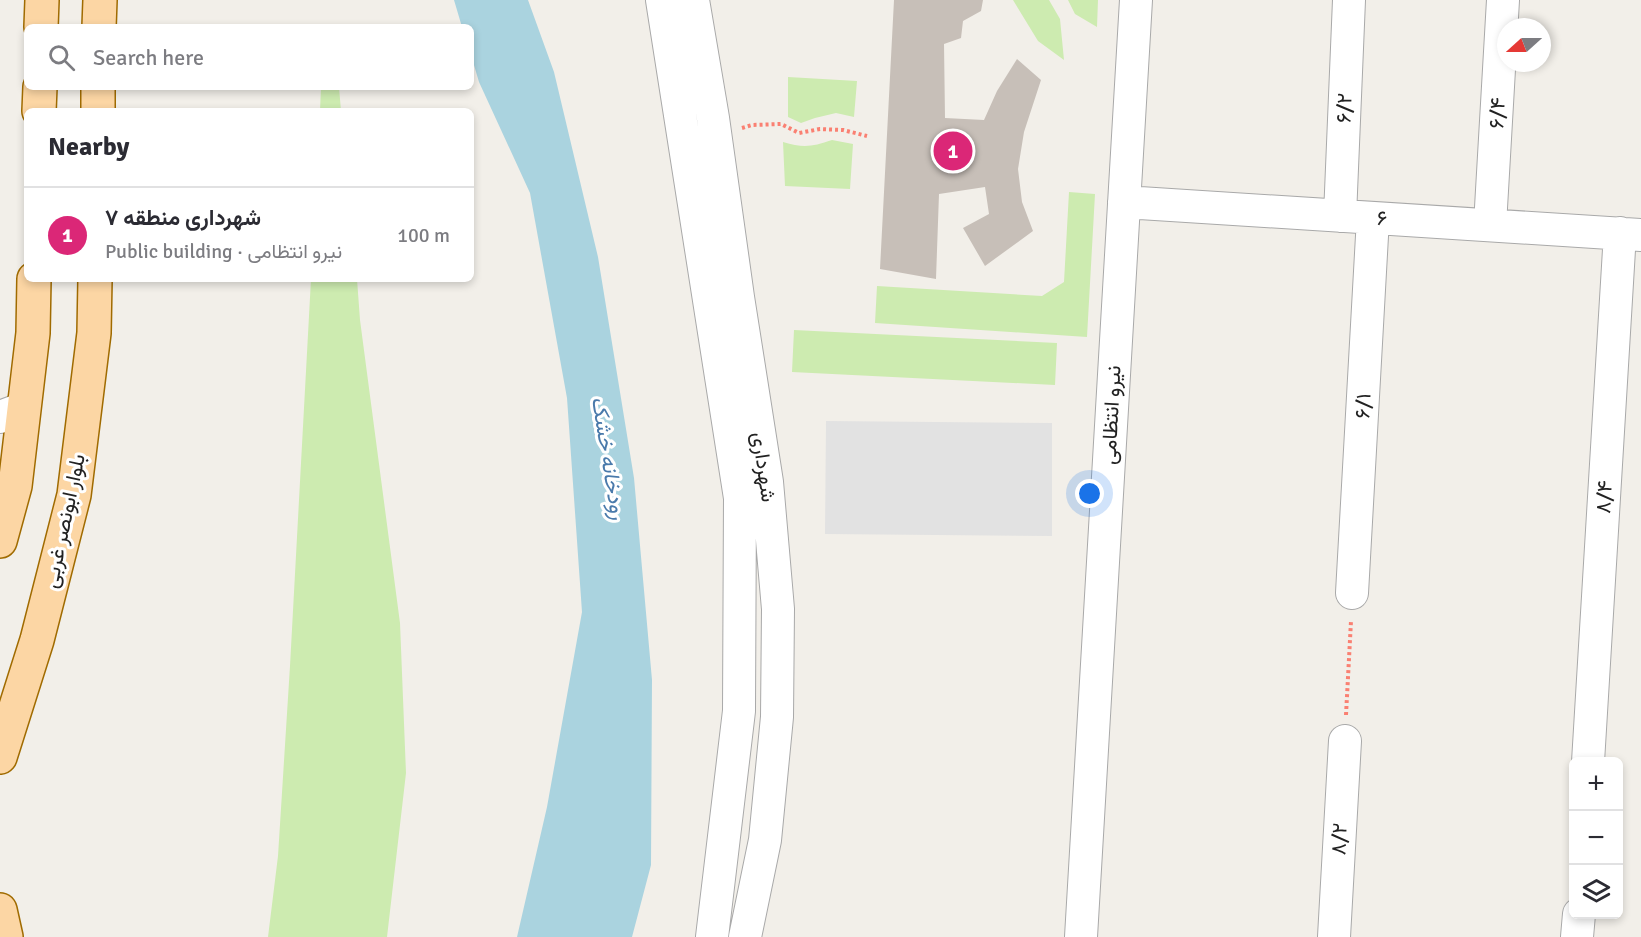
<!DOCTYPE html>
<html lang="en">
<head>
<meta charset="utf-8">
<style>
  body { margin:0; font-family:Signika,Vazirmatn,sans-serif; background:#f2f2f3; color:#2b2b33 }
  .controls { position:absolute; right:18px; bottom:18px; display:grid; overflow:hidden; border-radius:9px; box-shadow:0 3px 9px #0003 }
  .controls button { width:54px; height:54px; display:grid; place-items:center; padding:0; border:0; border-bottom:2px solid #e1e1e2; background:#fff; color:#2b2b33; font:30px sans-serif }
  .compass { position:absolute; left:1497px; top:18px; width:54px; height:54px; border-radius:50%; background:#fff; box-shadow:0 3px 9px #0003; rotate:249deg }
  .you { position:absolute; left:1090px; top:494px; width:21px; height:21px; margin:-15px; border:4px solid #fff; border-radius:50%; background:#1a73e8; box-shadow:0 0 0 9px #1a73e833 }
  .badge { display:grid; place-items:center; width:39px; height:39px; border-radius:50%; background:#db2777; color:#fff; font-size:20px; font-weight:700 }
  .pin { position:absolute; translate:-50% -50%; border:3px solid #fff; box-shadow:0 2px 6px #0006 }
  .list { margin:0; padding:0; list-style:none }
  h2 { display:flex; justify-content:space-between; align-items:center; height:78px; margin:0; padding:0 24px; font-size:26px }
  h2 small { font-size:20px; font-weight:400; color:#7c7c81 }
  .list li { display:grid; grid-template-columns:39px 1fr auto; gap:18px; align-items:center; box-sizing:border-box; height:96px; padding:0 24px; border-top:2px solid #e1e1e2 }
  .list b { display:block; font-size:22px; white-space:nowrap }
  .list p { margin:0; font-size:20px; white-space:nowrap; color:#7c7c81 }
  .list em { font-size:20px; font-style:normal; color:#7c7c81 }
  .icon { flex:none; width:33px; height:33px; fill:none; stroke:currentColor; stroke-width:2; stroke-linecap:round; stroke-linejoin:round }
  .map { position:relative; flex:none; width:1641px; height:937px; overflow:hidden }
  .search { position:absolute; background:#fff; box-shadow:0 3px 9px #0003; left:24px; top:24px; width:450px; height:66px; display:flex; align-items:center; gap:15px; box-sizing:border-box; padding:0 21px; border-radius:9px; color:#7c7c81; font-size:22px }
  .panel { position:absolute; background:#fff; box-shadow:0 3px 9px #0003; left:24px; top:108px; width:450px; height:174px; border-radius:9px }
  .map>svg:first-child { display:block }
  .grass { fill:#cdebb0 }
  .parking { fill:#e2e2e2 }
  .water { fill:#aad3df }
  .building { fill:#c7bfb8 }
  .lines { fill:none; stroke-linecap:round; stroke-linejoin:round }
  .minor-casing { stroke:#a9a9a9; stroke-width:34 }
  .major-casing { stroke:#a06b00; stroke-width:36 }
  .path { stroke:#fa8072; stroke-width:4; stroke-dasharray:3 3; stroke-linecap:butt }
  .minor { stroke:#fff; stroke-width:32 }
  .major { stroke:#fcd6a4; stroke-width:33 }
  .labels { text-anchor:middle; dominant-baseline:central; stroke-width:6; stroke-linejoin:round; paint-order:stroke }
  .street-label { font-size:21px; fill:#222; stroke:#fff }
  .water-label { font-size:22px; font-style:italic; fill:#4a7aab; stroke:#fff }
</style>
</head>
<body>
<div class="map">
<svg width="1641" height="937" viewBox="0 0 1641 937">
  <rect width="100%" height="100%" fill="#f2efe9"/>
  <path class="grass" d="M1013 0H1049L1060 19 1064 60 1038 41Z
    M1068 0H1098L1097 27 1075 14Z
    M788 77 857 81 854 117 836 113 815 118 801 123 788 117Z
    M321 87H339L341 111H320Z
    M832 140 853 144 850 189 785 186 783 142C803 148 812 147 832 140Z
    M1069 192 1095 194 1087 337 875 323 877 286 1042 296 1064 282Z
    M311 279H357L360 320 400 623 406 773 387 937H268L278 856 290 666Z
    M794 330 1057 343 1055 385 792 372Z"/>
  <path class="parking" d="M826 421 1052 423V536L825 534Z"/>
  <path class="water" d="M454 0H528L554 72 598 257 634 478 652 680 651 865 632 937H517L547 807 582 612 567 398 530 193 479 82 471 55V27H462Z"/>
  <path class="building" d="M894 0H983L981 11 963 21 961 38 944 44 945 118 984 120 997 91 1017 59 1041 80 1024 132 1018 169 1022 202 1033 231 985 266 963 228 989 214 985 187 939 194 936 279 880 269Z"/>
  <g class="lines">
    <defs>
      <path id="minor" d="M662 0 740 498 739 711 712 937
        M693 0 713 118 738 297 767 482 778 609 777 717 765 840 745 937
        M1124 202 1641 235
        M1340 216 1349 0
        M1490 225 1503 0
        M0 417 24 408
        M1352 593 1373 218
        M1588 762 1620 233
        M1081 937 1136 0
        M1334 937 1345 741
        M1577 937 1579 914"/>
      <path id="major" d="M41 27 42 0
        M99 27 100 0
        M39 111 40 87
        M98 111V87
        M0 541 15 486 33 333 34 279
        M0 757 37 640 74 495 94 333 95 279
        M0 910 6 937"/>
    </defs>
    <use href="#minor" class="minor-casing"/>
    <use href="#major" class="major-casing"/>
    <path class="path" d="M742 128 752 125 781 124 799 133 820 129 843 130 867 136
      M1346 715 1351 621"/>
    <use href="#minor" class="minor"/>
    <use href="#major" class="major"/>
  </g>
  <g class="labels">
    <g class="street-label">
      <text transform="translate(1344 108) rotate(-88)">۶/۲</text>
      <text transform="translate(1497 113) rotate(-87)">۶/۴</text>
      <text transform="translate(1382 218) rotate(4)">۶</text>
      <text transform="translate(1363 406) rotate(-87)">۶/۱</text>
      <text transform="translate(1111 415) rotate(-87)">نیرو انتظامی</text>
      <text transform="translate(764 467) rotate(82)">شهرداری</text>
      <text transform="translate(1604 497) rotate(-87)">۸/۴</text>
      <text transform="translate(64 521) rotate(-78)">بلوار ابونصر غربی</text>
      <text transform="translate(1339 839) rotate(-87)">۸/۲</text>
    </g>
    <g class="water-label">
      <text transform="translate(609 458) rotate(81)">رودخانه خشک</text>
    </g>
  </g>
</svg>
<div class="controls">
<button>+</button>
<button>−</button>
<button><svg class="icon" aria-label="layers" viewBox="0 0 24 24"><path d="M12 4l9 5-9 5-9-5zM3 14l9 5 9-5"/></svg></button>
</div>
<svg class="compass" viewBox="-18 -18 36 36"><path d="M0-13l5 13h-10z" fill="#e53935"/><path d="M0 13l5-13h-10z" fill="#7c7c81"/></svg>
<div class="you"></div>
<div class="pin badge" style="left:953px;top:151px">1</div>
<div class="search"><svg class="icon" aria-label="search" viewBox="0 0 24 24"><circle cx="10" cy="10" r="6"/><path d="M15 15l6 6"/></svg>Search here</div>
<section class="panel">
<h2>Nearby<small></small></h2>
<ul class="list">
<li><span class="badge">1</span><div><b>شهرداری منطقه ۷</b><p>Public building · نیرو انتظامی</p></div><em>100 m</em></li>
</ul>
</section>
</div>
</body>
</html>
